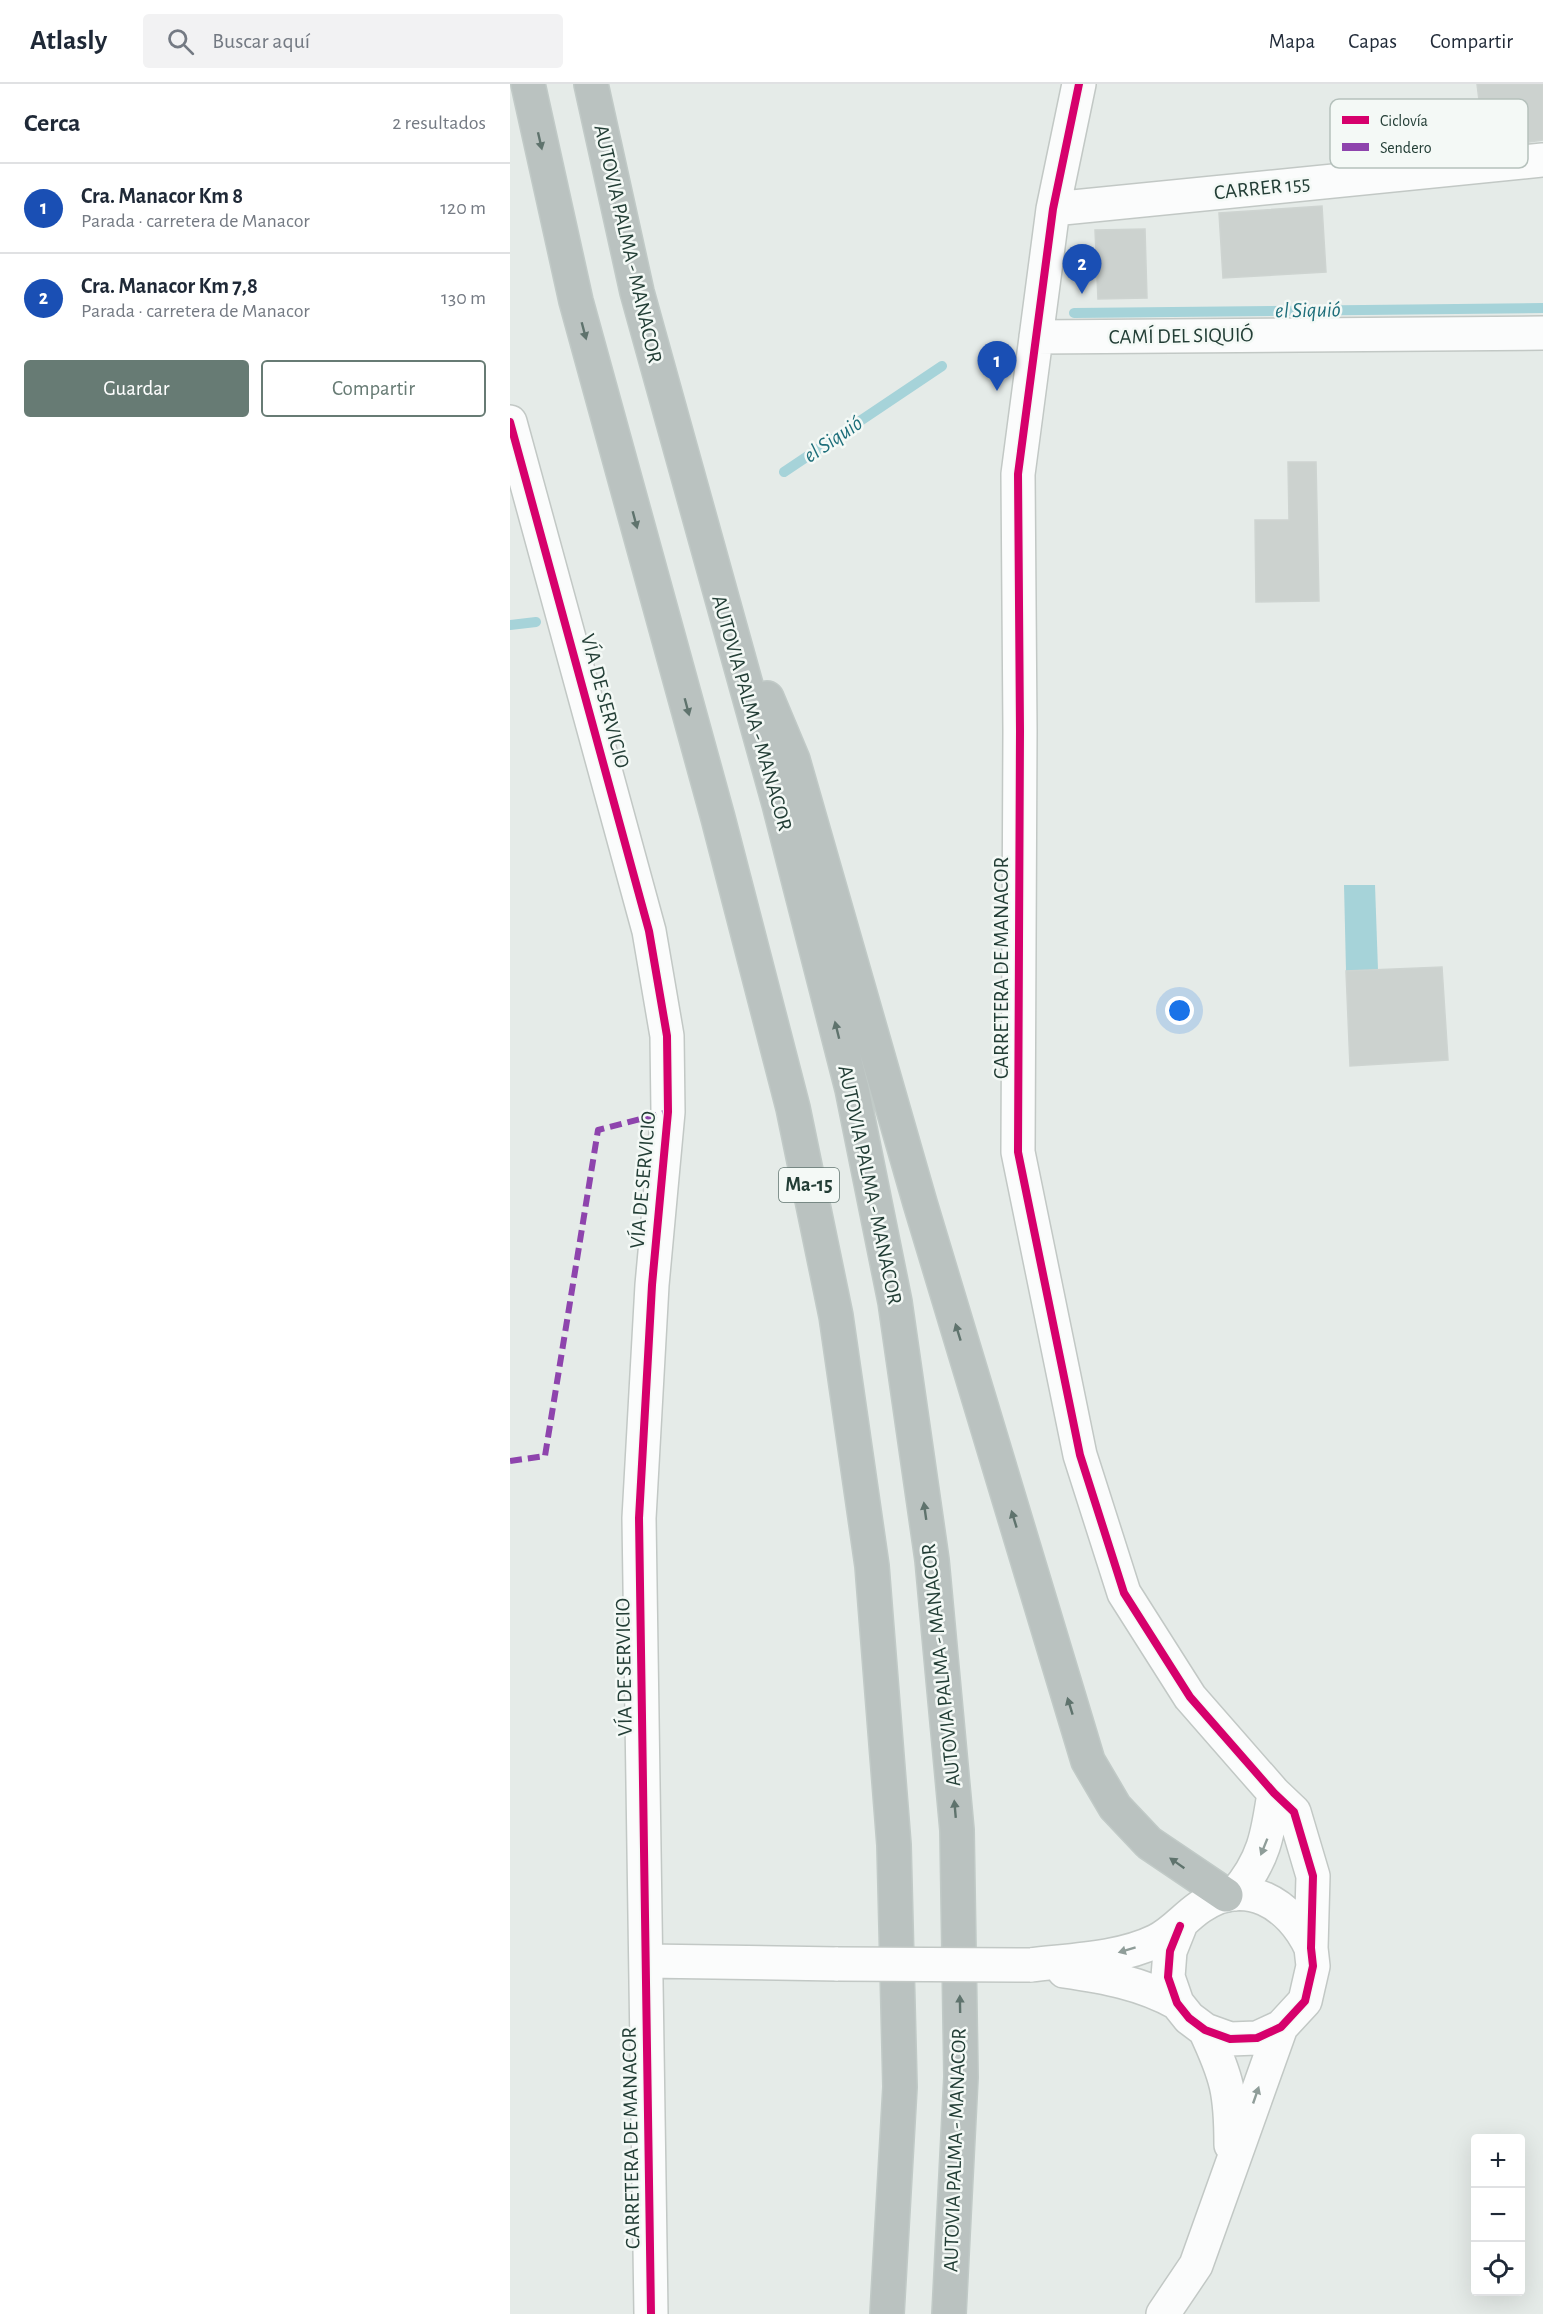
<!DOCTYPE html>
<html lang="es">
<head>
<meta charset="utf-8">
<style>
  body { margin:0; font-family:"Alegreya Sans",sans-serif; background:#f2f2f3; color:#1f2937 }
  .controls { position:absolute; right:18px; bottom:18px; display:grid; overflow:hidden; border-radius:6px; box-shadow:0 6px 24px #0002 }
  .controls button { width:54px; height:54px; display:grid; place-items:center; padding:0; border:0; border-bottom:2px solid #e0e1e3; background:#fff; color:#1f2937; font:30px sans-serif }
  .you { position:absolute; left:670px; top:927px; width:21px; height:21px; margin:-15px; border:4px solid #fff; border-radius:50%; background:#1a73e8; box-shadow:0 0 0 9px #1a73e833 }
  .badge { display:grid; place-items:center; width:39px; height:39px; border-radius:50%; background:#677b74; color:#fff; font-size:20px; font-weight:700 }
  .pin { position:absolute; translate:-50% -50px; filter:drop-shadow(0 2px 3px #0008) }
  .pin::after { content:''; position:absolute; top:32px; width:21px; height:18px; background:inherit; clip-path:polygon(0 0,100% 0,50% 100%) }
  .list { margin:0; padding:0; list-style:none }
  h2 { display:flex; justify-content:space-between; align-items:center; height:78px; margin:0; padding:0 24px; font-size:26px }
  h2 small { font-size:20px; font-weight:400; color:#747a83 }
  .list li { display:grid; grid-template-columns:39px 1fr auto; gap:18px; align-items:center; box-sizing:border-box; height:90px; padding:0 24px; border-top:2px solid #e0e1e3 }
  .list b { display:block; font-size:22px; white-space:nowrap }
  .list p { margin:0; font-size:20px; white-space:nowrap; color:#747a83 }
  .list em { font-size:20px; font-style:normal; color:#747a83 }
  .actions { display:flex; gap:12px; padding:18px 24px }
  .actions a { flex:1; padding:14px 0; border:2px solid #677b74; border-radius:6px; text-align:center; font-size:21px; color:#677b74 }
  .actions .main { background:#677b74; color:#fff }
  .icon { flex:none; width:33px; height:33px; fill:none; stroke:currentColor; stroke-width:2; stroke-linecap:round; stroke-linejoin:round }
  .map { position:relative; flex:none; width:1033px; height:2230px; overflow:hidden }
  header { display:flex; align-items:center; gap:36px; box-sizing:border-box; height:84px; padding:0 30px; background:#fff; border-bottom:2px solid #e0e1e3 }
  header strong { font-size:28px }
  nav { display:flex; gap:33px; margin-inline-start:auto; font-size:21px }
  .search { width:420px; height:54px; background:#f2f2f3; display:flex; align-items:center; gap:15px; box-sizing:border-box; padding:0 21px; border-radius:6px; color:#747a83; font-size:22px }
  main { display:flex }
  aside { flex:1; background:#fff }
  .map>svg:first-child { display:block }
  .water { fill:#a6d3d9 }
  .lines { fill:none; stroke-linecap:round; stroke-linejoin:round }
  .stream { stroke:#a6d3d9; stroke-width:10 }
  .building { fill:#ccd2cf; stroke:#ced4d1; stroke-width:1.5 }
  .minor-casing { stroke:#c2c8c5; stroke-width:36 }
  .highway-casing { stroke:#c1cac7; stroke-width:36 }
  .minor { stroke:#fbfcfc; stroke-width:33 }
  .highway { stroke:#bac2c0; stroke-width:33 }
  .minor-bridge-casing { stroke:#c2c8c5; stroke-width:36; stroke-linecap:butt }
  .minor-bridge { stroke:#fbfcfc; stroke-width:33 }
  .quiet { stroke:#8e44ad; stroke-width:6; stroke-dasharray:12 6; stroke-linecap:butt }
  .cycleway-casing { stroke:#f4f9f6; stroke-width:11 }
  .cycleway { stroke:#d6006c; stroke-width:8 }
  .oneway { fill:#5f736d }
  .oneway2 { fill:#8f9d99 }
  .labels { text-anchor:middle; dominant-baseline:central; stroke-width:5; stroke-linejoin:round; paint-order:stroke }
  .shield { fill:#f4f9f6; stroke:#627670; stroke-width:1.5 }
  .shield-label { font-size:20px; font-weight:bold; fill:#233e36 }
  .street-label { font-size:21px; fill:#233e36; stroke:#f4f9f6 }
  .water-label { font-size:22px; font-style:italic; fill:#1d6e7a; stroke:#f4f9f6 }
  .key { fill:#f4f9f6; stroke:#b5c1bc; stroke-width:1.5 }
  .key-label { font-size:16px; fill:#233e36 }
</style>
</head>
<body>
<header>
<strong>Atlasly</strong>
<div class="search"><svg class="icon" aria-label="search" viewBox="0 0 24 24"><circle cx="10" cy="10" r="6"/><path d="M15 15l6 6"/></svg>Buscar aquí</div>
<nav><a>Mapa</a><a>Capas</a><a>Compartir</a></nav>
</header>
<main>
<aside>
<h2>Cerca<small>2 resultados</small></h2>
<ul class="list">
<li><span class="badge" style="background:#1a4fb4">1</span><div><b>Cra. Manacor Km 8</b><p>Parada · carretera de Manacor</p></div><em>120 m</em></li>
<li><span class="badge" style="background:#1a4fb4">2</span><div><b>Cra. Manacor Km 7,8</b><p>Parada · carretera de Manacor</p></div><em>130 m</em></li>
</ul>
<div class="actions"><a class="main">Guardar</a><a>Compartir</a></div>
</aside>
<div class="map">
<svg width="1033" height="2230" viewBox="0 0 1033 2230">
  <rect width="100%" height="100%" fill="#e5ebe8"/>
  <path class="water" d="M834 801H865L868 886 836 887Z"/>
  <g class="lines">
    <path class="stream" d="M564 229 1033 224
      M274 388 432 282
      M0 541 26 538"/>
  </g>
  <path class="building" d="M967 0H1033V56L975 64Z
    M812 122 816 188 713 194 709 129Z
    M635 145 637 214 588 215 585 146Z
    M778 378H806L809 517 746 518 745 436H779Z
    M932 883 938 976 840 982 836 887Z"/>
  <g class="lines">
    <defs>
      <path id="minor" d="M569 0 543 125 508 390 510 647 508 1068 570 1371 614 1509 680 1613 764 1709 784 1728 803 1792 801 1864 803 1882 795 1917 771 1943 747 1954 720 1955 695 1946 679 1934 667 1919 658 1893 660 1867 670 1842
        M543 125 1033 76
        M526 253 1033 249
        M0 338 139 847 157 952 158 1028 142 1201 129 1434 141 2230
        M725 1810C754 1777 758 1750 764 1709
        M137 1877 328 1880
        M520 1881C561 1876 609 1875 646 1857 664 1848 674 1834 690 1823 735 1791 781 1820 801 1864
        M554 1887C595 1893 631 1899 667 1919
        M695 1946C717 1993 721 2009 721 2061
        M653 2230 686 2181 771 1943"/>
      <path id="highway" d="M18 0 66 217 208 734 283 1024 326 1232 362 1482 384 1761 390 2003 377 2230
        M81 0 127 208 269 720 342 1005 385 1218 422 1476 447 1746 451 1993 439 2230
        M257 614 283 676 410 1119 578 1677 605 1723 639 1759 716 1811"/>
    </defs>
    <use href="#minor" class="minor-casing"/>
    <use href="#highway" class="highway-casing"/>
    <use href="#minor" class="minor"/>
    <use href="#highway" class="highway"/>
    <defs>
      <path id="minor-bridge" d="M328 1880 520 1881"/>
    </defs>
    <use href="#minor-bridge" class="minor-bridge-casing"/>
    <use href="#minor-bridge" class="minor-bridge"/>
    <path class="quiet" d="M0 1377 35 1372 88 1046 158 1028"/>
    <defs>
      <path id="cycleway" d="M569 0 543 125 508 390 510 647 508 1068 570 1371 614 1509 680 1613 764 1709 784 1728 803 1792 801 1864 803 1882 795 1917 771 1943 747 1954 720 1955 695 1946 679 1934 667 1919 658 1893 660 1867 670 1842
        M0 338 139 847 157 952 158 1028 142 1201 129 1434 141 2230"/>
    </defs>
    <use href="#cycleway" class="cycleway-casing"/>
    <use href="#cycleway" class="cycleway"/>
  </g>
  <defs><path id="oneway-solid" d="M-6-.8H1V-3.2L6.5 0L1 3.2V.8H-6Z" transform="scale(1.5)"/></defs>
  <g class="oneway">
    <use href="#oneway-solid" transform="translate(30 57) rotate(77)"/>
    <use href="#oneway-solid" transform="translate(74 247) rotate(75)"/>
    <use href="#oneway-solid" transform="translate(125 436) rotate(75)"/>
    <use href="#oneway-solid" transform="translate(177 623) rotate(75)"/>
    <use href="#oneway-solid" transform="translate(327 946) rotate(-104)"/>
    <use href="#oneway-solid" transform="translate(448 1248) rotate(-107)"/>
    <use href="#oneway-solid" transform="translate(415 1427) rotate(-98)"/>
    <use href="#oneway-solid" transform="translate(504 1435) rotate(-107)"/>
    <use href="#oneway-solid" transform="translate(560 1622) rotate(-107)"/>
    <use href="#oneway-solid" transform="translate(445 1725) rotate(-95)"/>
    <use href="#oneway-solid" transform="translate(667 1779) rotate(-145)"/>
    <use href="#oneway-solid" transform="translate(450 1920) rotate(-91)"/>
  </g>
  <g class="oneway2">
    <use href="#oneway-solid" transform="translate(754 1763) rotate(112)"/>
    <use href="#oneway-solid" transform="translate(617 1866) rotate(163)"/>
    <use href="#oneway-solid" transform="translate(746 2011) rotate(-71)"/>
  </g>
  <g class="labels">
    <rect class="shield" x="269" y="1084" width="60" height="34" rx="4.5"/>
    <g class="shield-label">
      <text x="299" y="1101">Ma-15</text>
    </g>
    <g class="street-label">
      <text transform="translate(752 104) rotate(-6)">CARRER 155</text>
      <text transform="translate(118 160) rotate(77)">AUTOVIA PALMA - MANACOR</text>
      <text transform="translate(671 252) rotate(-1)">CAMÍ DEL SIQUIÓ</text>
      <text transform="translate(95 617) rotate(75)">VÍA DE SERVICIO</text>
      <text transform="translate(242 629) rotate(74)">AUTOVIA PALMA - MANACOR</text>
      <text transform="translate(491 884) rotate(-90)">CARRETERA DE MANACOR</text>
      <text transform="translate(133 1096) rotate(-85)">VÍA DE SERVICIO</text>
      <text transform="translate(360 1101) rotate(78)">AUTOVIA PALMA - MANACOR</text>
      <text transform="translate(431 1581) rotate(-96)">AUTOVIA PALMA - MANACOR</text>
      <text transform="translate(114 1583) rotate(-91)">VÍA DE SERVICIO</text>
      <text transform="translate(121 2054) rotate(-91)">CARRETERA DE MANACOR</text>
      <text transform="translate(445 2066) rotate(-88)">AUTOVIA PALMA - MANACOR</text>
    </g>
    <g class="water-label">
      <text transform="translate(798 226) rotate(-1)">el Siquió</text>
      <text transform="translate(323 355) rotate(-34)">el Siquió</text>
    </g>
  </g>
  <rect x="820" y="15" width="198" height="69" rx="9" class="key"/>
  <rect x="832" y="32" width="27" height="8" fill="#d6006c"/>
  <rect x="832" y="59" width="27" height="8" fill="#8e44ad"/>
  <g class="key-label">
    <text x="870" y="42">Ciclovía</text>
    <text x="870" y="69">Sendero</text>
  </g>
</svg>
<div class="controls">
<button>+</button>
<button>−</button>
<button><svg class="icon" aria-label="locate" viewBox="0 0 24 24"><circle cx="12" cy="12" r="6"/><path d="M12 2v4M12 18v4M2 12h4M18 12h4"/></svg></button>
</div>
<div class="you"></div>
<div class="pin badge" style="left:487px;top:307px;background:#1a4fb4">1</div>
<div class="pin badge" style="left:572px;top:210px;background:#1a4fb4">2</div>
</div>
</main>
</body>
</html>
